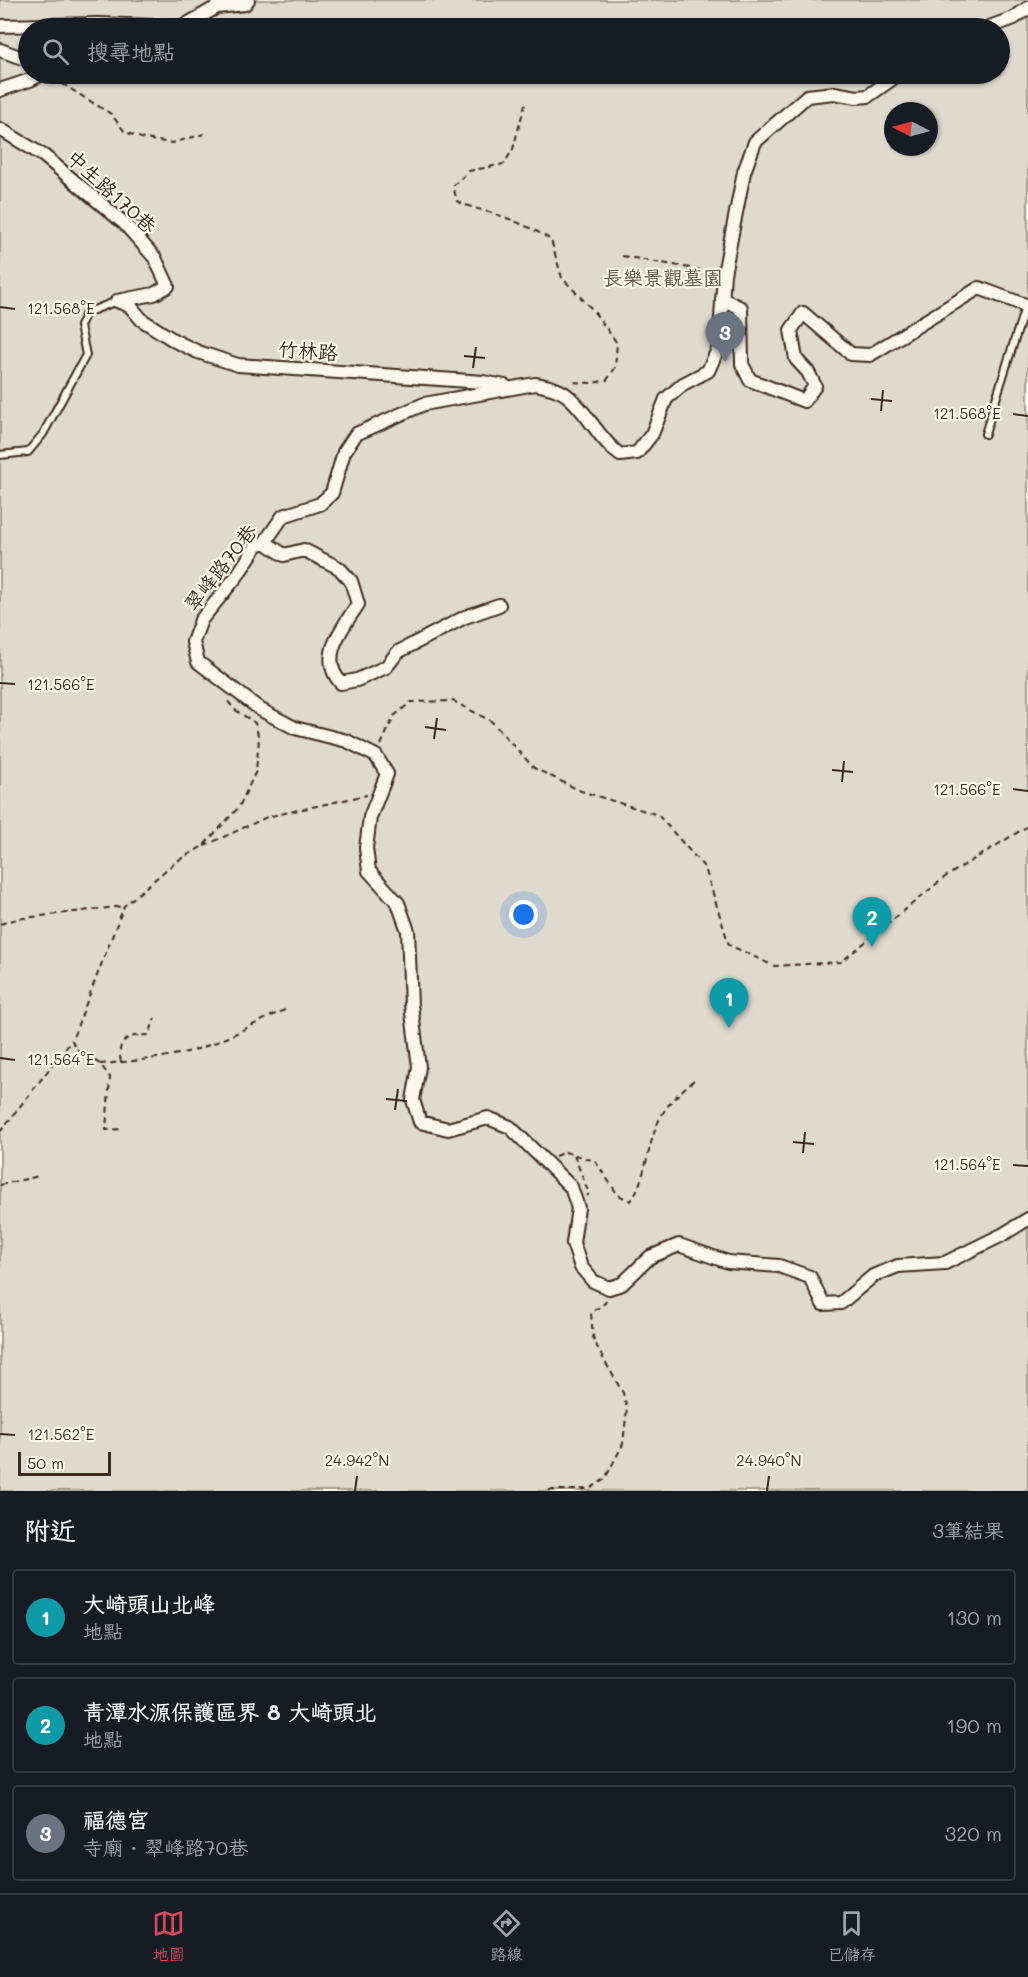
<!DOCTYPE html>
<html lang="zh-TW">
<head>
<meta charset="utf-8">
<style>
  body { margin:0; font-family:Mali,"LXGW WenKai TC",sans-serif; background:#20242c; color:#f1f3f6 }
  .compass { position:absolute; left:884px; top:102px; width:54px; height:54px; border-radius:50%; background:#171b24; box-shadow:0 2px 4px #0004; rotate:276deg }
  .scale { position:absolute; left:18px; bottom:15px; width:93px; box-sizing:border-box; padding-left:6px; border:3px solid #3b2a1e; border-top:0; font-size:16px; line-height:21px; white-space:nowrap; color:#3b2a1e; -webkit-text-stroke:4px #fbf7ec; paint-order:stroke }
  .you { position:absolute; left:524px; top:915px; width:21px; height:21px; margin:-15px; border:4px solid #fff; border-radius:50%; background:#1a73e8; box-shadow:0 0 0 9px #1a73e833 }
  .badge { display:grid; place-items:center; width:39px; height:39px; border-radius:50%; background:#d1495b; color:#fff; font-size:20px; font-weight:700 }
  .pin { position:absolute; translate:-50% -50px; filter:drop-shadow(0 2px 3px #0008) }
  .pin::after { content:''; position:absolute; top:32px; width:21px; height:18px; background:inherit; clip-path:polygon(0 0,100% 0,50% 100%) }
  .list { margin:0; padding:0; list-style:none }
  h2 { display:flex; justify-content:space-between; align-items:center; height:78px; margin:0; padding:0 24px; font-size:26px }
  h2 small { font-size:20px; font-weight:400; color:#9ea1a6 }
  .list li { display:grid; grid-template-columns:39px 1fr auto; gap:18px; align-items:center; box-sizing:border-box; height:96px; margin:0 12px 12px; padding:0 12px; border:2px solid #363941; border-radius:6px }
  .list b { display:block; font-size:22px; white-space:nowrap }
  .list p { margin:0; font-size:20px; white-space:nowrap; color:#9ea1a6 }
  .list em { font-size:20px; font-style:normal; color:#9ea1a6 }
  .icon { flex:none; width:33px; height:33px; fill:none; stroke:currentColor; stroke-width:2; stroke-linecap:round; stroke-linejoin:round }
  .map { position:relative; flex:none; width:1028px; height:1491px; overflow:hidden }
  .search { position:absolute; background:#171b24; box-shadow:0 2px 4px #0004; left:18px; right:18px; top:18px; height:66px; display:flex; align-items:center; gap:15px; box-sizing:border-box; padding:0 21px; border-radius:33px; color:#9ea1a6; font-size:22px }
  .sheet { height:402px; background:#171b24 }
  nav { display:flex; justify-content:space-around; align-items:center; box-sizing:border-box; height:84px; border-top:2px solid #363941; background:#171b24; font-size:16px; color:#9ea1a6 }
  nav a { display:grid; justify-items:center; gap:3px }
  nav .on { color:#d1495b }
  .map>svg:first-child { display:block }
  .green { fill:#dfd9ce; stroke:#8d8276; stroke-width:1.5; fill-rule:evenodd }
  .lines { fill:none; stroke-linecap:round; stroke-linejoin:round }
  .lane-casing { stroke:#3b2a1e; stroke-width:10 }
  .street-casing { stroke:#3b2a1e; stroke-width:16 }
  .path { stroke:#3b2a1e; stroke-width:2; stroke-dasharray:6 4.5; stroke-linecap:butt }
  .lane { stroke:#fbf7ec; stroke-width:6 }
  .street { stroke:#fbf7ec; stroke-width:12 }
  .ticks { fill:none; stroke:#3b2a1e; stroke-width:2 }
  .labels { text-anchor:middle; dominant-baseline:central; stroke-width:4.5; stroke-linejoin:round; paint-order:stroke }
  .street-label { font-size:20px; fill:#3b2a1e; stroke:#fbf7ec }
  .park-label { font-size:20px; fill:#64564a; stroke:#fbf7ec }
  .ticks-label { font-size:15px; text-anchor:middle; fill:#3b2a1e; stroke:#fbf7ec; stroke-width:4.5; stroke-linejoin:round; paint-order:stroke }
</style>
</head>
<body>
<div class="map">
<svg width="1028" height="1491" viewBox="0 0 1028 1491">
  <rect width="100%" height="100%" fill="#fbf7ec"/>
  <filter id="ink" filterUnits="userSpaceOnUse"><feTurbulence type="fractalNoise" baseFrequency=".0167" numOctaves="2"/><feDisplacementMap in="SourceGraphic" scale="12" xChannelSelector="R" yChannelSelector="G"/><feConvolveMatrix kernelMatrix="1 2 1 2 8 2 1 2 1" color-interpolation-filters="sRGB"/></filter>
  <g filter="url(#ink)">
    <path class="green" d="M0 0H1028V1491H0ZM28 28H1000V74H28ZM893 111H929V147H893Z"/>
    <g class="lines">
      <defs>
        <path id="lane" d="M985 434 1025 307
          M0 455 28 452 43 434 86 355 80 326 86 313 117 301"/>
        <path id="street" d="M0 26 98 24 182 27 217 7 245 4 248 0
          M987 28 1014 18 1028 8
          M0 50 28 60
          M899 74 868 96 857 97 834 93 807 96 755 142 744 172 724 274 719 347 708 371 683 384 666 399 652 434 637 453 620 455C599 439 589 415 570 398 561 389 547 386 535 384L424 404 356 434 344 452 332 493 320 504 283 516 265 542 257 545 237 576 201 620 193 642 198 662 261 710 295 728 347 741 376 756 387 774 370 817 366 848 369 871 398 903 408 931 411 1005 419 1067 413 1100 420 1122 448 1129 488 1118 510 1127 571 1187 578 1208 573 1243 581 1267 593 1281 609 1288 622 1284 650 1257 679 1245 728 1262 779 1266 810 1277 823 1304 841 1303 873 1276 898 1266 945 1263 1002 1235 1028 1219
          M0 90 30 80 42 74
          M0 129 44 156 125 224 155 258 168 286 154 294 117 301
          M722 299 741 308 742 364 750 380 804 401 815 386 808 372 796 359 791 330 803 313 851 354 870 355 979 288 1028 306
          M117 301 130 306 142 320 175 341 198 352 238 365 483 382 505 386
          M265 542 284 555 304 550 339 568 351 581 358 604C343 628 317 657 341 683L357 680 386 667 398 652 465 617 499 605"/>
      </defs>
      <use href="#lane" class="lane-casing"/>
      <use href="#street" class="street-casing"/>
      <path class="path" d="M53 78 111 114 125 132 144 139 172 143 204 134
        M525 104 513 149 504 164 469 171 453 186 457 201C467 206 477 209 489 212 509 218 533 228 551 240L562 278 592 309 617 343 615 368 607 380 593 383 571 382
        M622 256 713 272
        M381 745 394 716 411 702 453 701 491 721 534 768 581 791 658 815 705 868 729 945 774 966 841 962 945 877 1028 826
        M204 846 267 817 367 795
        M0 924 17 919 124 906
        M121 1062C116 1039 128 1035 149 1035L155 1018
        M100 1064C127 1062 156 1059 183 1053 219 1045 251 1024 285 1010
        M120 1129 106 1130 110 1077 100 1064 75 1048 72 1040 124 906 174 863 203 846 239 807 256 771 259 739 255 723 234 709 227 700
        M0 1132 72 1040
        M574 1155 589 1194 587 1196
        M555 1156 565 1152 595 1161 618 1195 631 1201C647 1176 647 1145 660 1118 668 1103 681 1091 694 1080
        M0 1185 39 1176
        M549 1490H577L591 1488 605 1479 623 1444 627 1408 623 1393 599 1351 593 1337 591 1313 605 1303 606 1299"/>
      <use href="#lane" class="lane"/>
      <use href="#street" class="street"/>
    </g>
  </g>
  <path class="ticks" d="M0 307 15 309M464 356 485 358M473 368 476 347M871 399 892 401M881 411 883 390M1013 414 1028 416M0 683 15 684M425 727 446 730M434 739 437 718M832 770 853 772M842 782 844 761M1013 789 1028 791M0 1058 15 1060M386 1099 407 1101M395 1110 398 1089M793 1142 814 1144M803 1153 805 1132M1013 1165 1028 1166M0 1434 15 1435M355 1491 357 1476M767 1491 769 1476"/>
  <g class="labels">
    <g class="street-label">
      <text transform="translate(112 191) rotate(42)">中生路170巷</text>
      <text transform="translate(308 350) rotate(4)">竹林路</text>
      <text transform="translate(220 567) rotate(-52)">翠峰路70巷</text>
    </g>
    <g class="park-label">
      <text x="663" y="277">長樂景觀墓園</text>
    </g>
  </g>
  <g class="ticks-label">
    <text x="61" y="314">121.568°E</text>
    <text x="967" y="419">121.568°E</text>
    <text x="61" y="690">121.566°E</text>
    <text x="967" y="795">121.566°E</text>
    <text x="61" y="1065">121.564°E</text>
    <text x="967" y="1170">121.564°E</text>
    <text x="61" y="1440">121.562°E</text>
    <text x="357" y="1466">24.942°N</text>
    <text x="769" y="1466">24.940°N</text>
  </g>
</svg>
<svg class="compass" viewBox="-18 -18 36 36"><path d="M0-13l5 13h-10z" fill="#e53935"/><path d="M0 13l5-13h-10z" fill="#9ea1a6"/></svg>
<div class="scale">50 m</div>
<div class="you"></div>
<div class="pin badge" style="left:729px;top:1028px;background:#0f9aa8">1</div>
<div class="pin badge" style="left:872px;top:947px;background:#0f9aa8">2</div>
<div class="pin badge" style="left:725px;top:362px;background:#6b7280">3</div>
<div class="search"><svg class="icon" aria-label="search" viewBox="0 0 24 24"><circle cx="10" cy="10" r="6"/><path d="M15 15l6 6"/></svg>搜尋地點</div>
</div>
<section class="sheet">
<h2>附近<small>3筆結果</small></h2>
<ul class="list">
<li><span class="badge" style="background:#0f9aa8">1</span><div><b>大崎頭山北峰</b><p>地點</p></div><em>130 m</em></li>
<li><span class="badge" style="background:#0f9aa8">2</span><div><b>青潭水源保護區界 8 大崎頭北</b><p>地點</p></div><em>190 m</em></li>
<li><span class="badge" style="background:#6b7280">3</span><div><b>福德宮</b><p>寺廟 · 翠峰路70巷</p></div><em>320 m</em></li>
</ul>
</section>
<nav>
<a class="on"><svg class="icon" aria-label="map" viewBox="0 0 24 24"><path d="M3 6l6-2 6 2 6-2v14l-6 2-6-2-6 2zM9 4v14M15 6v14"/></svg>地圖</a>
<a><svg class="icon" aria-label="directions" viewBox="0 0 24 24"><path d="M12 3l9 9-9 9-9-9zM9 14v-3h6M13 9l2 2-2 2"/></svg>路線</a>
<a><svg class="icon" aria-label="saved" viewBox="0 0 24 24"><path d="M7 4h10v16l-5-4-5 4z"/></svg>已儲存</a>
</nav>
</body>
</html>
